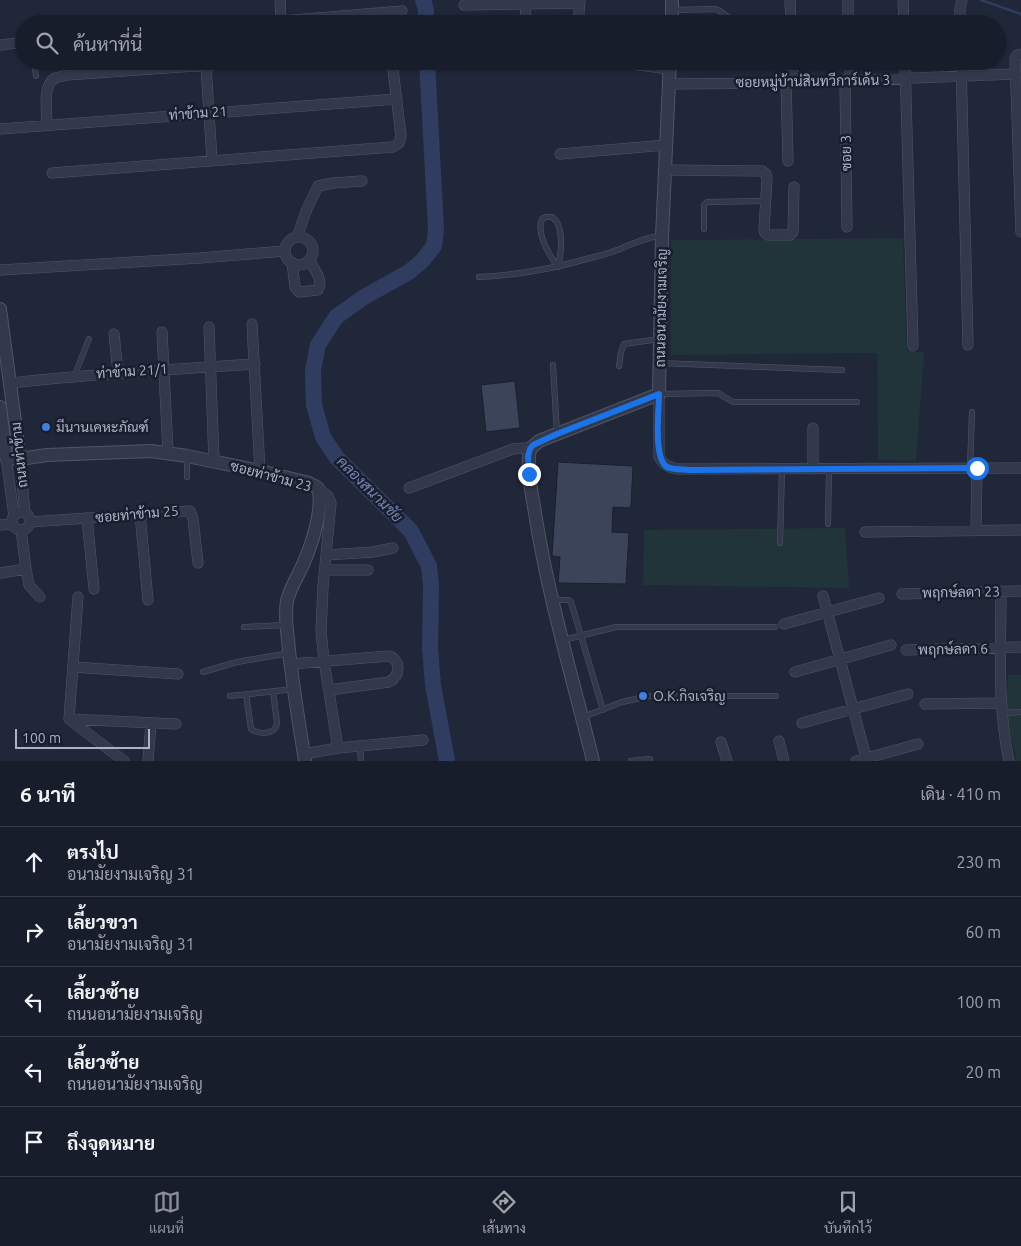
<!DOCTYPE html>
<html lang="th">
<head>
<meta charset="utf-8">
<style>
  body { margin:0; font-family:Ubuntu,Sarabun,sans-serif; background:#202633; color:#f1f3f6 }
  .scale { position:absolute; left:15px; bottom:12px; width:135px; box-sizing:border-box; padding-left:5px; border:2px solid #adb3c6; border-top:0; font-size:14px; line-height:18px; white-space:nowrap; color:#adb3c6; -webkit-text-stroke:4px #181e2e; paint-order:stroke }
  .stop { position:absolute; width:15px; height:15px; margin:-11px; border:4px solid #1a73e8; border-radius:50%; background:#fff }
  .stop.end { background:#1a73e8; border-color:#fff; box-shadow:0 1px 5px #0008 }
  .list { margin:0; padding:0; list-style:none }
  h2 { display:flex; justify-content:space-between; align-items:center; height:65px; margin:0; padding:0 20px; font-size:21px }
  h2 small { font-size:16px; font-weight:400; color:#9ea2a9 }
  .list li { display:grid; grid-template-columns:32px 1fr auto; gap:15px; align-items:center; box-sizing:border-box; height:70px; padding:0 20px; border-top:1px solid #363b47 }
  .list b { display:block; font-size:19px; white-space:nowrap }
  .list p { margin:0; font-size:16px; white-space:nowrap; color:#9ea2a9 }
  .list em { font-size:16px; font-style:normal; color:#9ea2a9 }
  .icon { flex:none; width:28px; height:28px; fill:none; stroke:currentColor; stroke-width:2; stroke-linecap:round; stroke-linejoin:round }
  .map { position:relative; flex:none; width:1021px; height:761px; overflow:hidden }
  .search { position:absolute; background:#171d2b; box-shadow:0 1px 4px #0004; left:15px; right:15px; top:15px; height:55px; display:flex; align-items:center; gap:12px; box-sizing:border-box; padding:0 18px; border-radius:28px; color:#9ea2a9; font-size:19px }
  .sheet { height:415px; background:#171d2b }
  nav { display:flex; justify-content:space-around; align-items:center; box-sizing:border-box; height:70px; border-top:1px solid #363b47; background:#171d2b; font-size:14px; color:#9ea2a9 }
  nav a { display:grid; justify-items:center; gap:2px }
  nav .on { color:#8c9099 }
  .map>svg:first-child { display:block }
  .green { fill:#21343a }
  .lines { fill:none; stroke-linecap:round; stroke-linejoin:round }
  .stream { stroke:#303d60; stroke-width:2.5 }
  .river { stroke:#303d60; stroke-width:16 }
  .building { fill:#3b4459; stroke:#1a2030 }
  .service-casing { stroke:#505667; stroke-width:6 }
  .minor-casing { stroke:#505667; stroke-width:11 }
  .tertiary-casing { stroke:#505667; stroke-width:14 }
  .service { stroke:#33394a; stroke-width:5 }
  .minor { stroke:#33394a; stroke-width:10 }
  .tertiary { stroke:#33394a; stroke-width:12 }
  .route { stroke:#1a73e8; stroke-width:6 }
  .shop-dot { fill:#3f7fe0; stroke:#181e2e; stroke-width:2 }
  .labels { text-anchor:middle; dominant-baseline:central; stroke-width:5; stroke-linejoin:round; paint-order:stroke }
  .street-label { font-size:14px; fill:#adb3c6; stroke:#181e2e }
  .poi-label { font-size:14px; fill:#adb3c6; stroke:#181e2e; text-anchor:start }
  .water-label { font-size:15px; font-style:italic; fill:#7485b1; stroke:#181e2e }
</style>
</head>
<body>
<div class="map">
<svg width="1021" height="761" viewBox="0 0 1021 761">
  <rect width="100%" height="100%" fill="#1f2739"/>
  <path class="green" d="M903 238 907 351 924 353 916 461 878 460 877 353 671 355V240Z
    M845 528 849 588 643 585 644 530Z
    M1008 675H1021V761H1017L1006 718Z"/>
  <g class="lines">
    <path class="stream" d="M981 0 1021 14"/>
    <path class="river" d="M423 0 426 10V24
      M427 61 436 229 434 246 422 261 409 272 364 297 336 317 318 345 313 370 314 405 323 437 337 458 411 531 429 566 431 586 430 648 433 685 447 761"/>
  </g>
  <path class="building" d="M515 381 520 428 486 432 481 385Z
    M558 462 633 466 631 505 630 508 613 507 612 532 629 533 626 584 558 583 560 557 552 556Z"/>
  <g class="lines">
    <defs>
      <path id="service" d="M673 10 715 9 720 11 737 24
        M34 61 36 76
        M751 61V64
        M546 217H552C565 226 561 254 558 267 550 256 536 234 542 219Z
        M704 229V205L707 202 765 201
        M479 277C518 275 553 269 590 258 600 256 610 253 620 249 635 243 643 238 660 236
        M660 363 842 370
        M553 365 557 434
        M619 366 621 352 624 344 659 339
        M76 375 77 369 89 339
        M660 394 718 393 733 402H857
        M970 468 972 412
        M187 477V457
        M828 524 829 469
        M780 543 782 469
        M553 600H569L571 602 603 710
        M244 627 286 625
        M563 640 616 627H775
        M203 672 237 662 290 653
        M246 694 251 729C258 734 271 735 276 727L277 723 273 691
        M230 696 294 689
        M1002 713 1021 712
        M583 717 622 702 649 696H776
        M360 746 361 761
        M631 761 650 759"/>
      <path id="minor" d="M280 0 281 21
        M525 0 526 24
        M790 0 791 24
        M848 0V24
        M903 0 904 24
        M464 5 579 3
        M246 24 402 11
        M578 24 580 0
        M960 24V8L962 0
        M0 45 24 42
        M1021 54 1017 55 1015 59 1021 232
        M609 61 669 69
        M793 61 794 82
        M850 61V80
        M905 61 913 346
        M961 61 968 345
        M206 67 212 160
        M845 80 847 227
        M786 83 788 161
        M669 84 786 83 1016 74
        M47 124C47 111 42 86 55 78 58 77 63 76 67 75L267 61
        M0 129 397 99
        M560 154 666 145
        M665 170 762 171 766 174 767 179 764 230 765 233 768 235H790L793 232 794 187
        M52 173 393 147 399 143 401 136 392 61
        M297 237 307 209 318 186 333 183 362 181
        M285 251a14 14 0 1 1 28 0a14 14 0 1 1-28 0Z
        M292 262 295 287 299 292 318 290C324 280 314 269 309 260
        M0 270 200 258 285 251
        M252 324 260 471
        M209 327 214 461
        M162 332 168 452
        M114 334 118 372
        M10 383C92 374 173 369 255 364
        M659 394V457C664 465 668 467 677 469L1021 468
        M813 428V469
        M6 457 14 516
        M20 459 25 513
        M318 488 328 496 331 503 323 586 321 631 324 661 338 748
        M409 488 513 449 525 448 530 449
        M12 521a9 9 0 1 1 18 0a9 9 0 1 1-18 0Z
        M140 514 148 600
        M87 518 94 589
        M30 522 190 511 193 519 198 563
        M0 525 13 524
        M976 530 977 468
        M865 532 1021 530
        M326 555 373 552 393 548
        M26 569 29 585 40 597
        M325 570H368
        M0 573 26 569 21 530
        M1001 591C1001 648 997 705 1009 761
        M902 594 1021 591
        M823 596 867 761
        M784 624 879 598
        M906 650 1021 647
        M291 664 389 656C402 661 400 676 389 682L329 690
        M73 667 178 674
        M795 672 891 645
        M925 704 1000 703
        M69 719 78 597
        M69 719 176 724
        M69 719 124 761
        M802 723 908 694
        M779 741 784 761
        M721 742 727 761
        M304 754 338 748 423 740
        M148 761 151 723
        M856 761 918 744"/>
      <path id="tertiary" d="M672 24V0
        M0 309 20 459
        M0 407 6 457 20 459 47 455 151 451 187 456 260 471 309 483 318 488C324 507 312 544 304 562 299 575 290 587 287 601 284 617 288 634 289 651 293 687 299 724 305 761
        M593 761C573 679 548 597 535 513 532 493 526 470 530 449L539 441 659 394 662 236 670 61"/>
    </defs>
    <use href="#service" class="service-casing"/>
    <use href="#minor" class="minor-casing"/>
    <use href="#tertiary" class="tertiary-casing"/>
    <use href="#service" class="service"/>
    <use href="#minor" class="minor"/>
    <use href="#tertiary" class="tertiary"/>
  </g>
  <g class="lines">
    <path class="route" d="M529 474 528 456 530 449 533 445 557 434 659 394C659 410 653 458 667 467 673 470 683 469 690 470L977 468"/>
  </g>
  <g class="shop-dot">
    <circle cx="46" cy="427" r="5"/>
    <circle cx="643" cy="696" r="5"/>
  </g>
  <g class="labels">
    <g class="street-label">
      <text transform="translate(813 81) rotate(-1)">ซอยหมู่บ้าน่สินทวีการ์เด้น 3</text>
      <text transform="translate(198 113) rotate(-4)">ท่าข้าม 21</text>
      <text transform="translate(846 153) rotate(-91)">ซอย 3</text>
      <text transform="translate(661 308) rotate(-89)">ถนนอนามัยงามเจริญ</text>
      <text transform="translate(132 371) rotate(-4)">ท่าข้าม 21/1</text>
      <text transform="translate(19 455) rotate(-96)">ถนนท่าข้าม</text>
      <text transform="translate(271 476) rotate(15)">ซอยท่าข้าม 23</text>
      <text transform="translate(137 514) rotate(-5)">ซอยท่าข้าม 25</text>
      <text transform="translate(961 592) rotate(-1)">พฤกษ์ลดา 23</text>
      <text transform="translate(953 649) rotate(-1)">พฤกษ์ลดา 6</text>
    </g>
    <g class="poi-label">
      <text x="56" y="427">มีนานเคหะภัณฑ์</text>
      <text x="653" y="696">O.K.กิจเจริญ</text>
    </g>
    <g class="water-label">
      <text transform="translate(370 489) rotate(45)">คลองสนามชัย</text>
    </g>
  </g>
</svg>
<div class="scale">100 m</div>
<div class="stop" style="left:977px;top:468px"></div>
<div class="stop end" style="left:529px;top:474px"></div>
<div class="search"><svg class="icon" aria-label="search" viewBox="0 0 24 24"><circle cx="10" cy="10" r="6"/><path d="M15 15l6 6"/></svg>ค้นหาที่นี่</div>
</div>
<section class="sheet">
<h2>6 นาที<small>เดิน · 410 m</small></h2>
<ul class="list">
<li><svg class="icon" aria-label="ahead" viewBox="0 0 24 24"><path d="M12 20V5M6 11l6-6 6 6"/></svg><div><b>ตรงไป</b><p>อนามัยงามเจริญ 31</p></div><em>230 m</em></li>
<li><svg class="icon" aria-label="right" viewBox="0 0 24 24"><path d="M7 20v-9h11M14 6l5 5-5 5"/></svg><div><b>เลี้ยวขวา</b><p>อนามัยงามเจริญ 31</p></div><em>60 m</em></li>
<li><svg class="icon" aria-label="left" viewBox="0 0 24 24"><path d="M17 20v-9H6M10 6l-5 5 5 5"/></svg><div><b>เลี้ยวซ้าย</b><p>ถนนอนามัยงามเจริญ</p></div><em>100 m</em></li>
<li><svg class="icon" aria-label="left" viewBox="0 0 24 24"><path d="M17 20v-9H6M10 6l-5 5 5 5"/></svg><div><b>เลี้ยวซ้าย</b><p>ถนนอนามัยงามเจริญ</p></div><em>20 m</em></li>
<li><svg class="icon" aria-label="arrive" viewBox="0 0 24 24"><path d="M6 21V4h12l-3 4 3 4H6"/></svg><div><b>ถึงจุดหมาย</b></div></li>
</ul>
</section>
<nav>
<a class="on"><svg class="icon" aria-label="map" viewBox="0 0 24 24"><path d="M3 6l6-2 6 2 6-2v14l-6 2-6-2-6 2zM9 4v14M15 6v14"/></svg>แผนที่</a>
<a><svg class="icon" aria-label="directions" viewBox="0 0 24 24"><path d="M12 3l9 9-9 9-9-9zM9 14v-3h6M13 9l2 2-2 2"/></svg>เส้นทาง</a>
<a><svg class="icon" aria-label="saved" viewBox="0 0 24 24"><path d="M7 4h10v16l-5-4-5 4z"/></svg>บันทึกไว้</a>
</nav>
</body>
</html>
